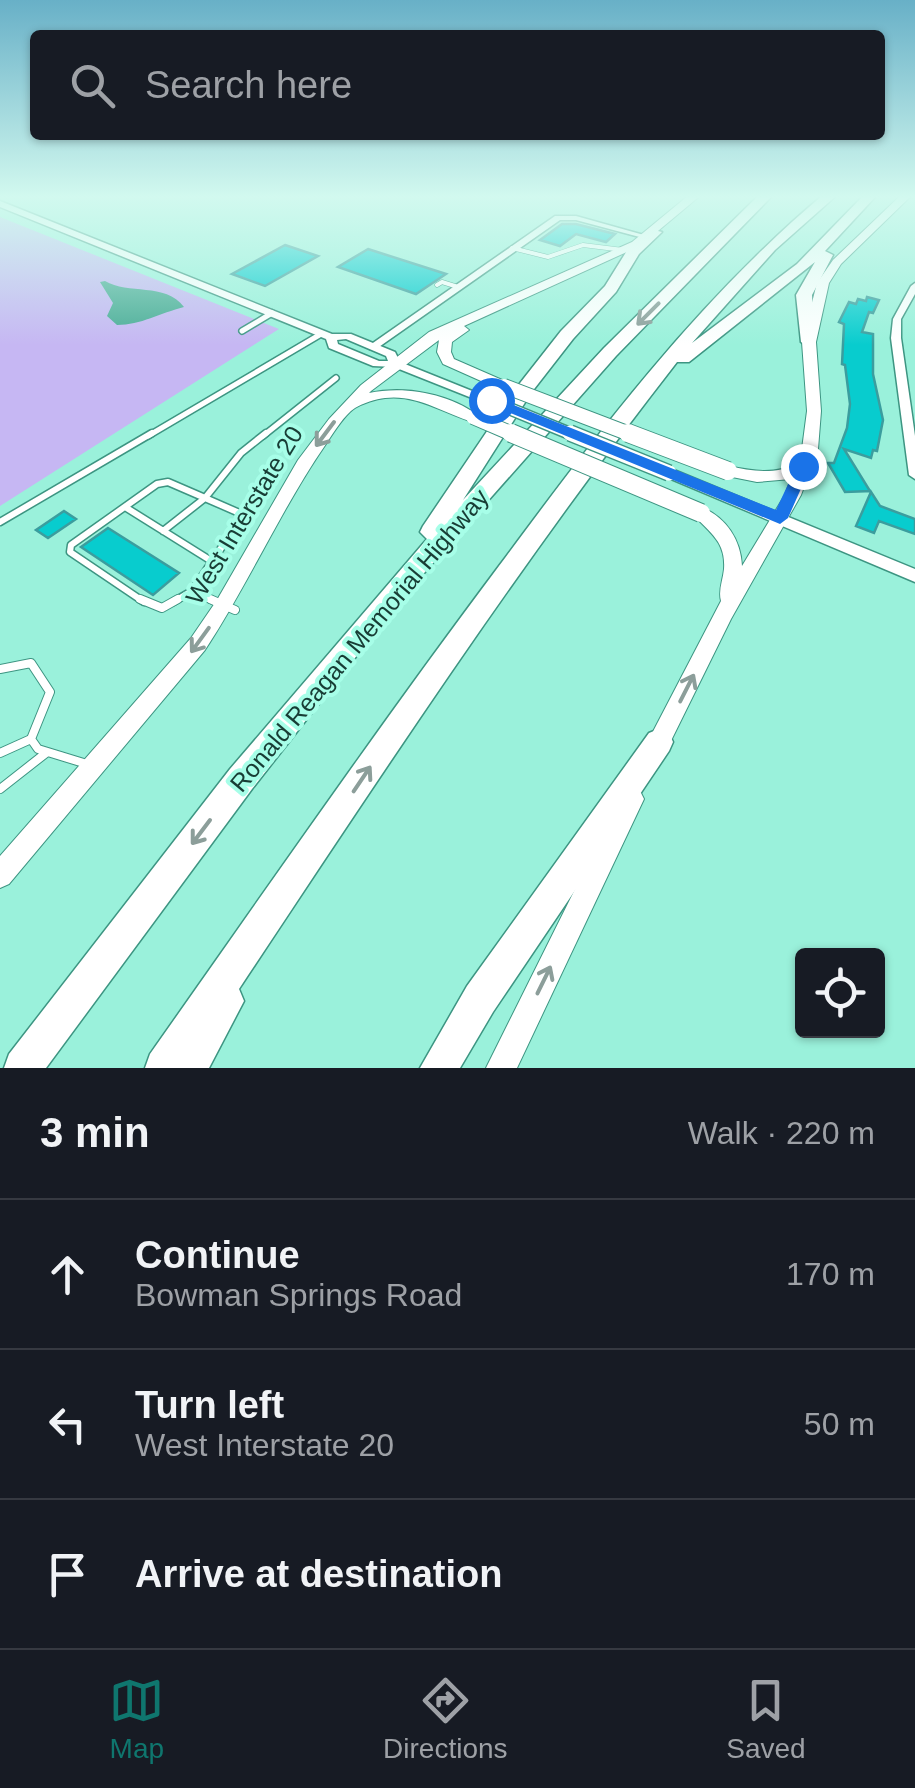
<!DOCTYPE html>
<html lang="en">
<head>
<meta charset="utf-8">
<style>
  body { margin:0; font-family:Helvetica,sans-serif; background:#242831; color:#f1f3f6 }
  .controls { position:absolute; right:30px; bottom:30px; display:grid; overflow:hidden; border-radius:10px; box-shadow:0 2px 8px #0004 }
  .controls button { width:90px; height:90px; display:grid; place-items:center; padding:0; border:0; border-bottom:2px solid #363941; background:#171b24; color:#f1f3f6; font:50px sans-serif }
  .stop { position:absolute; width:30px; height:30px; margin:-22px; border:8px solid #1a73e8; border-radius:50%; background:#fff }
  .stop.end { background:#1a73e8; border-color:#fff; box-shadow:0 2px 10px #0008 }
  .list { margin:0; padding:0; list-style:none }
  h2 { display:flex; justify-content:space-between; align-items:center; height:130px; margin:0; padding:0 40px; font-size:42px }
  h2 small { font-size:32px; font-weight:400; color:#9ea1a6 }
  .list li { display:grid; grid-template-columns:65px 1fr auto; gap:30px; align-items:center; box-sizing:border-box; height:150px; padding:0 40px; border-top:2px solid #363941 }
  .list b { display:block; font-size:38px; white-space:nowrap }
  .list p { margin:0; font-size:32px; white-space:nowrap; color:#9ea1a6 }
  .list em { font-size:32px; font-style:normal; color:#9ea1a6 }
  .icon { flex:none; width:55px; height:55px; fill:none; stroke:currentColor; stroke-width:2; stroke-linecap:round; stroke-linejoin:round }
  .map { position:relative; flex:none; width:915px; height:1068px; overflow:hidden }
  .search { position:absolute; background:#171b24; box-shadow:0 2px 8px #0004; left:30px; right:30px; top:30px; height:110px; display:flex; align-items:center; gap:25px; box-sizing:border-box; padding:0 35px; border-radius:10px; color:#9ea1a6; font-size:38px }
  .sheet { height:580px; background:#171b24 }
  nav { display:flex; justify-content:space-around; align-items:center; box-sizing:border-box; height:140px; border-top:2px solid #363941; background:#171b24; font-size:28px; color:#9ea1a6 }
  nav a { display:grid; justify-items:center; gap:5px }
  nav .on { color:#0f766e }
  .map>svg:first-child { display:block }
  .green { fill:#c6b7f3 }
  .water { fill:#49ab95 }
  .building { fill:#08ccce; stroke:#3b9d9e; stroke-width:2.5 }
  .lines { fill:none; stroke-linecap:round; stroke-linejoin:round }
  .service-far3-casing { stroke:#3d9582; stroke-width:5 }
  .service-far2-casing { stroke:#3d9582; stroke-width:8 }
  .service-far1-casing { stroke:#3d9582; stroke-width:9 }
  .service-casing { stroke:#3d9582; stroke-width:10 }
  .minor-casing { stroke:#3d9582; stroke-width:3 }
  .tertiary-casing { stroke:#3d9582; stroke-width:3 }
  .secondary-casing { stroke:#3d9582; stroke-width:2 }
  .motorway-casing { stroke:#3d9582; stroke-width:3 }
  .service-far3 { stroke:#fff; stroke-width:4 }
  .service-far2 { stroke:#fff; stroke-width:5 }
  .service-far1 { stroke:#fff; stroke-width:6 }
  .service { stroke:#fff; stroke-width:8 }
  .minor { fill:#fff; fill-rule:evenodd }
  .tertiary { fill:#fff; fill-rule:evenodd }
  .secondary { fill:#fff; fill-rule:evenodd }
  .motorway { fill:#fff; fill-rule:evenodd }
  .tertiary-bridge-far1-casing { stroke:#3d9582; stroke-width:14; stroke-linecap:butt }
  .tertiary-bridge-casing { stroke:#3d9582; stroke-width:18; stroke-linecap:butt }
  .secondary-bridge-far1-casing { stroke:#3d9582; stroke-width:16; stroke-linecap:butt }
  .secondary-bridge-casing { stroke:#3d9582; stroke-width:20; stroke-linecap:butt }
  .tertiary-bridge-far1 { stroke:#fff; stroke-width:11 }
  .tertiary-bridge { stroke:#fff; stroke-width:15 }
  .secondary-bridge-far1 { stroke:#fff; stroke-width:14 }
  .secondary-bridge { stroke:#fff; stroke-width:18 }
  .oneway { stroke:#8c9e9a }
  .route { fill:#1a73e8 }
  .labels { text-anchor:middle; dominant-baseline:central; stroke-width:8; stroke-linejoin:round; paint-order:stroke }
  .street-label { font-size:25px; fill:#183d35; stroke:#a7fee8 }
</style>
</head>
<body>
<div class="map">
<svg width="915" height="1068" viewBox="0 0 915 1068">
  <rect width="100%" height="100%" fill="#9af1db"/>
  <path class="green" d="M0 217 279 329 0 506Z"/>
  <path class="water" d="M105 281C128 295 165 282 184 307 160 313 141 325 117 325L107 316 113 303 100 282Z"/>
  <path class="building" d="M562 224H576L615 234 606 242 576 234 560 246 540 240Z
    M285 245 318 256 265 286 232 274Z
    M368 249 446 274 416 294 338 267Z
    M867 297 879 300 873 313 869 312 862 332 873 334V374L883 420 877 451 873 450 871 458 844 449 870 491 845 492 828 463H834L847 428 850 404 845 365 842 364 844 324 839 322 849 302 856 304 858 299 866 301Z
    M871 492 880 506 915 519V534L879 521 874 533 856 526Z
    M64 511 76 519 48 538 36 530Z
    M108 528 179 573 153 595 81 547Z"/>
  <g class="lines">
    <defs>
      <path id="service-far3" d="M512 248 548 257 583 245 623 250
        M437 285 442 282 458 287"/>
      <path id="service-far2" d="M242 331 272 313
        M148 436 321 334
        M263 436 336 378"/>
      <path id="service-far1" d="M125 507 213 562
        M244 515 205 498 241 453 266 433
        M0 522 152 433
        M144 602 70 552 71 545 157 484 168 482 205 498 163 531
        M173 602 192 591
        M216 602 192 591 255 498 265 494"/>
      <path id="service" d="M140 599 162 608 178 599
        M210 599 235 610
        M0 669 31 663 50 692 31 739 0 753
        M31 739 38 749 87 764
        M0 789 46 753"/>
      <path id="minor" d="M555 216H576L651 237 647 239 576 220H560L376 349H370V345Z
        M915 283V294L901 319V338L915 436V479L909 475 891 338 893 319 911 286Z"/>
      <path id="tertiary" d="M0 201 332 334H351L395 352 400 362 497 401 495 404H487L394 367 373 366 329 348 326 339 0 207ZM346 339 386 356 388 361H379L338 344 337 340Z
        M669 468 915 569V582L664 476 662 473Z"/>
      <path id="secondary" d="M689 195H701L640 246 464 326 469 330 452 342 451 352 454 359 509 383V389H499L443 364 437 352 439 340 447 334 371 391 369 393C405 385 452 394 480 417L473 422C443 413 417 394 385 398 376 399 363 403 355 408 344 415 334 432 326 444 281 509 249 583 205 650L9 884 0 888V856L191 638 217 600 298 460 329 419 361 385 429 332 632 242Z
        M901 195H912L841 264 829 283 816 342 821 411 818 449 801 495 731 619 662 759 654 763 646 759 643 752 646 745 721 601C718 590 723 580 724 569 726 540 708 532 692 513L701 507C726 517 741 540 742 566L785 495 791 479 757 482 722 475 720 471 728 466C752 471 774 475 797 464L802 449 807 411 802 342 817 283 833 260Z
        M632 787 640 791 644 799 517 1068H486L624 791Z"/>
      <path id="motorway" d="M759 195H773L616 356 402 598 252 789 46 1068H4L9 1054 230 769 427 539 420 532 423 526 517 387 561 331 605 286 628 249 650 229 662 232 639 254 616 292 573 339 531 393 463 500 604 348Z
        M823 195H837L775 250 692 343 797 264 864 195H877L825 251 833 255 812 295 815 346 809 347 801 342 796 295 815 262 689 362H677C520 563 380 776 239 989L244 1001 209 1068H145L150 1054C265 891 379 726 499 566 597 434 696 302 823 195Z
        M659 729 669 733 673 742 669 751 493 1012 460 1068H420L467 986 649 733Z"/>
    </defs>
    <use href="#service-far3" class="service-far3-casing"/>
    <use href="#service-far2" class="service-far2-casing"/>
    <use href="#service-far1" class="service-far1-casing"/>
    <use href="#service" class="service-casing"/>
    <use href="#minor" class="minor-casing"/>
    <use href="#tertiary" class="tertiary-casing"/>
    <use href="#secondary" class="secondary-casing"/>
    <use href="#motorway" class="motorway-casing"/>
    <use href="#service-far3" class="service-far3"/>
    <use href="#service-far2" class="service-far2"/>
    <use href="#service-far1" class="service-far1"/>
    <use href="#service" class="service"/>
    <use href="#minor" class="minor"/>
    <use href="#tertiary" class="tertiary"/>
    <use href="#secondary" class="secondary"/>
    <use href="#motorway" class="motorway"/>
    <defs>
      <path id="tertiary-bridge-far1" d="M491 401 576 436"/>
      <path id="tertiary-bridge" d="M570 433 669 473"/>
      <path id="secondary-bridge-far1" d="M504 386 635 436
        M473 417 517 436"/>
      <path id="secondary-bridge" d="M511 433 701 513
        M628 433 728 471"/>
    </defs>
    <use href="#tertiary-bridge-far1" class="tertiary-bridge-far1-casing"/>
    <use href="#tertiary-bridge" class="tertiary-bridge-casing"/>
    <use href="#secondary-bridge-far1" class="secondary-bridge-far1-casing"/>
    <use href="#secondary-bridge" class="secondary-bridge-casing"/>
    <use href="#tertiary-bridge-far1" class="tertiary-bridge-far1"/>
    <use href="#tertiary-bridge" class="tertiary-bridge"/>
    <use href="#secondary-bridge-far1" class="secondary-bridge-far1"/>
    <use href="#secondary-bridge" class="secondary-bridge"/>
  </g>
  <defs><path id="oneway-shaft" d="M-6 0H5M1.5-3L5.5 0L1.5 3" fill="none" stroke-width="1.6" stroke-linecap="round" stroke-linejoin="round" transform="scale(2.5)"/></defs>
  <g class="oneway">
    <use href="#oneway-shaft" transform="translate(648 314) rotate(135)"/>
    <use href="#oneway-shaft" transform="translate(325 434) rotate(127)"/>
    <use href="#oneway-shaft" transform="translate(200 640) rotate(126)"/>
    <use href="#oneway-shaft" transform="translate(687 688) rotate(-63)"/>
    <use href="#oneway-shaft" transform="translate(362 779) rotate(-56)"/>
    <use href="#oneway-shaft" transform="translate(201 832) rotate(127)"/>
    <use href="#oneway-shaft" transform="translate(544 980) rotate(-64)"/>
  </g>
  <linearGradient id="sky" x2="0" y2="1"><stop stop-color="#68b0c7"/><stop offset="0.57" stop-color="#d2f9ef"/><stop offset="1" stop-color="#d2f9ef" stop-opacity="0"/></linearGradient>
  <rect width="915" height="345" fill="url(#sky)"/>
  <path class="route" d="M486 398H496L776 510 798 463 811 466 788 518 780 524 486 403Z"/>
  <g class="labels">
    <g class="street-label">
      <text transform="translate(244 515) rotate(-59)">West Interstate 20</text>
      <text transform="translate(359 640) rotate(-50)">Ronald Reagan Memorial Highway</text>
    </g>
  </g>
</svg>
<div class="controls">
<button><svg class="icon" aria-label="locate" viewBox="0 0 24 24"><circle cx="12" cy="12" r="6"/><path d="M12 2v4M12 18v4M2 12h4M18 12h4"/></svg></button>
</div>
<div class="stop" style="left:491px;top:400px"></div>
<div class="stop end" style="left:803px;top:466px"></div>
<div class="search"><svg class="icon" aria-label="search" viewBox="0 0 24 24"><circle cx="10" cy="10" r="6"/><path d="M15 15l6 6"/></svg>Search here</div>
</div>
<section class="sheet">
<h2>3 min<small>Walk · 220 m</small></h2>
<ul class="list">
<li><svg class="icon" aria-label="ahead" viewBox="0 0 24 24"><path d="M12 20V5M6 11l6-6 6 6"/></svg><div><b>Continue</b><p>Bowman Springs Road</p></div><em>170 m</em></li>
<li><svg class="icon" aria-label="left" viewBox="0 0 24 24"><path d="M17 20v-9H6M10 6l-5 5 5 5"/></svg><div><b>Turn left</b><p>West Interstate 20</p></div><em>50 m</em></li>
<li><svg class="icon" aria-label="arrive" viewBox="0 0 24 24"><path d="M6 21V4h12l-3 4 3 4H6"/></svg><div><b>Arrive at destination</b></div></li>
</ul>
</section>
<nav>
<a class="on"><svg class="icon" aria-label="map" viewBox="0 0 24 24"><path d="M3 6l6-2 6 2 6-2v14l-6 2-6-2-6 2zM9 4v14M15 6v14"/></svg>Map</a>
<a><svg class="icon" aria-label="directions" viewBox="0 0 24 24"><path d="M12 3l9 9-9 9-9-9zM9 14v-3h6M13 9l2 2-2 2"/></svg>Directions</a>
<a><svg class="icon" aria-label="saved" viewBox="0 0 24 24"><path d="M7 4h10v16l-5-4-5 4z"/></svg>Saved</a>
</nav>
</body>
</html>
